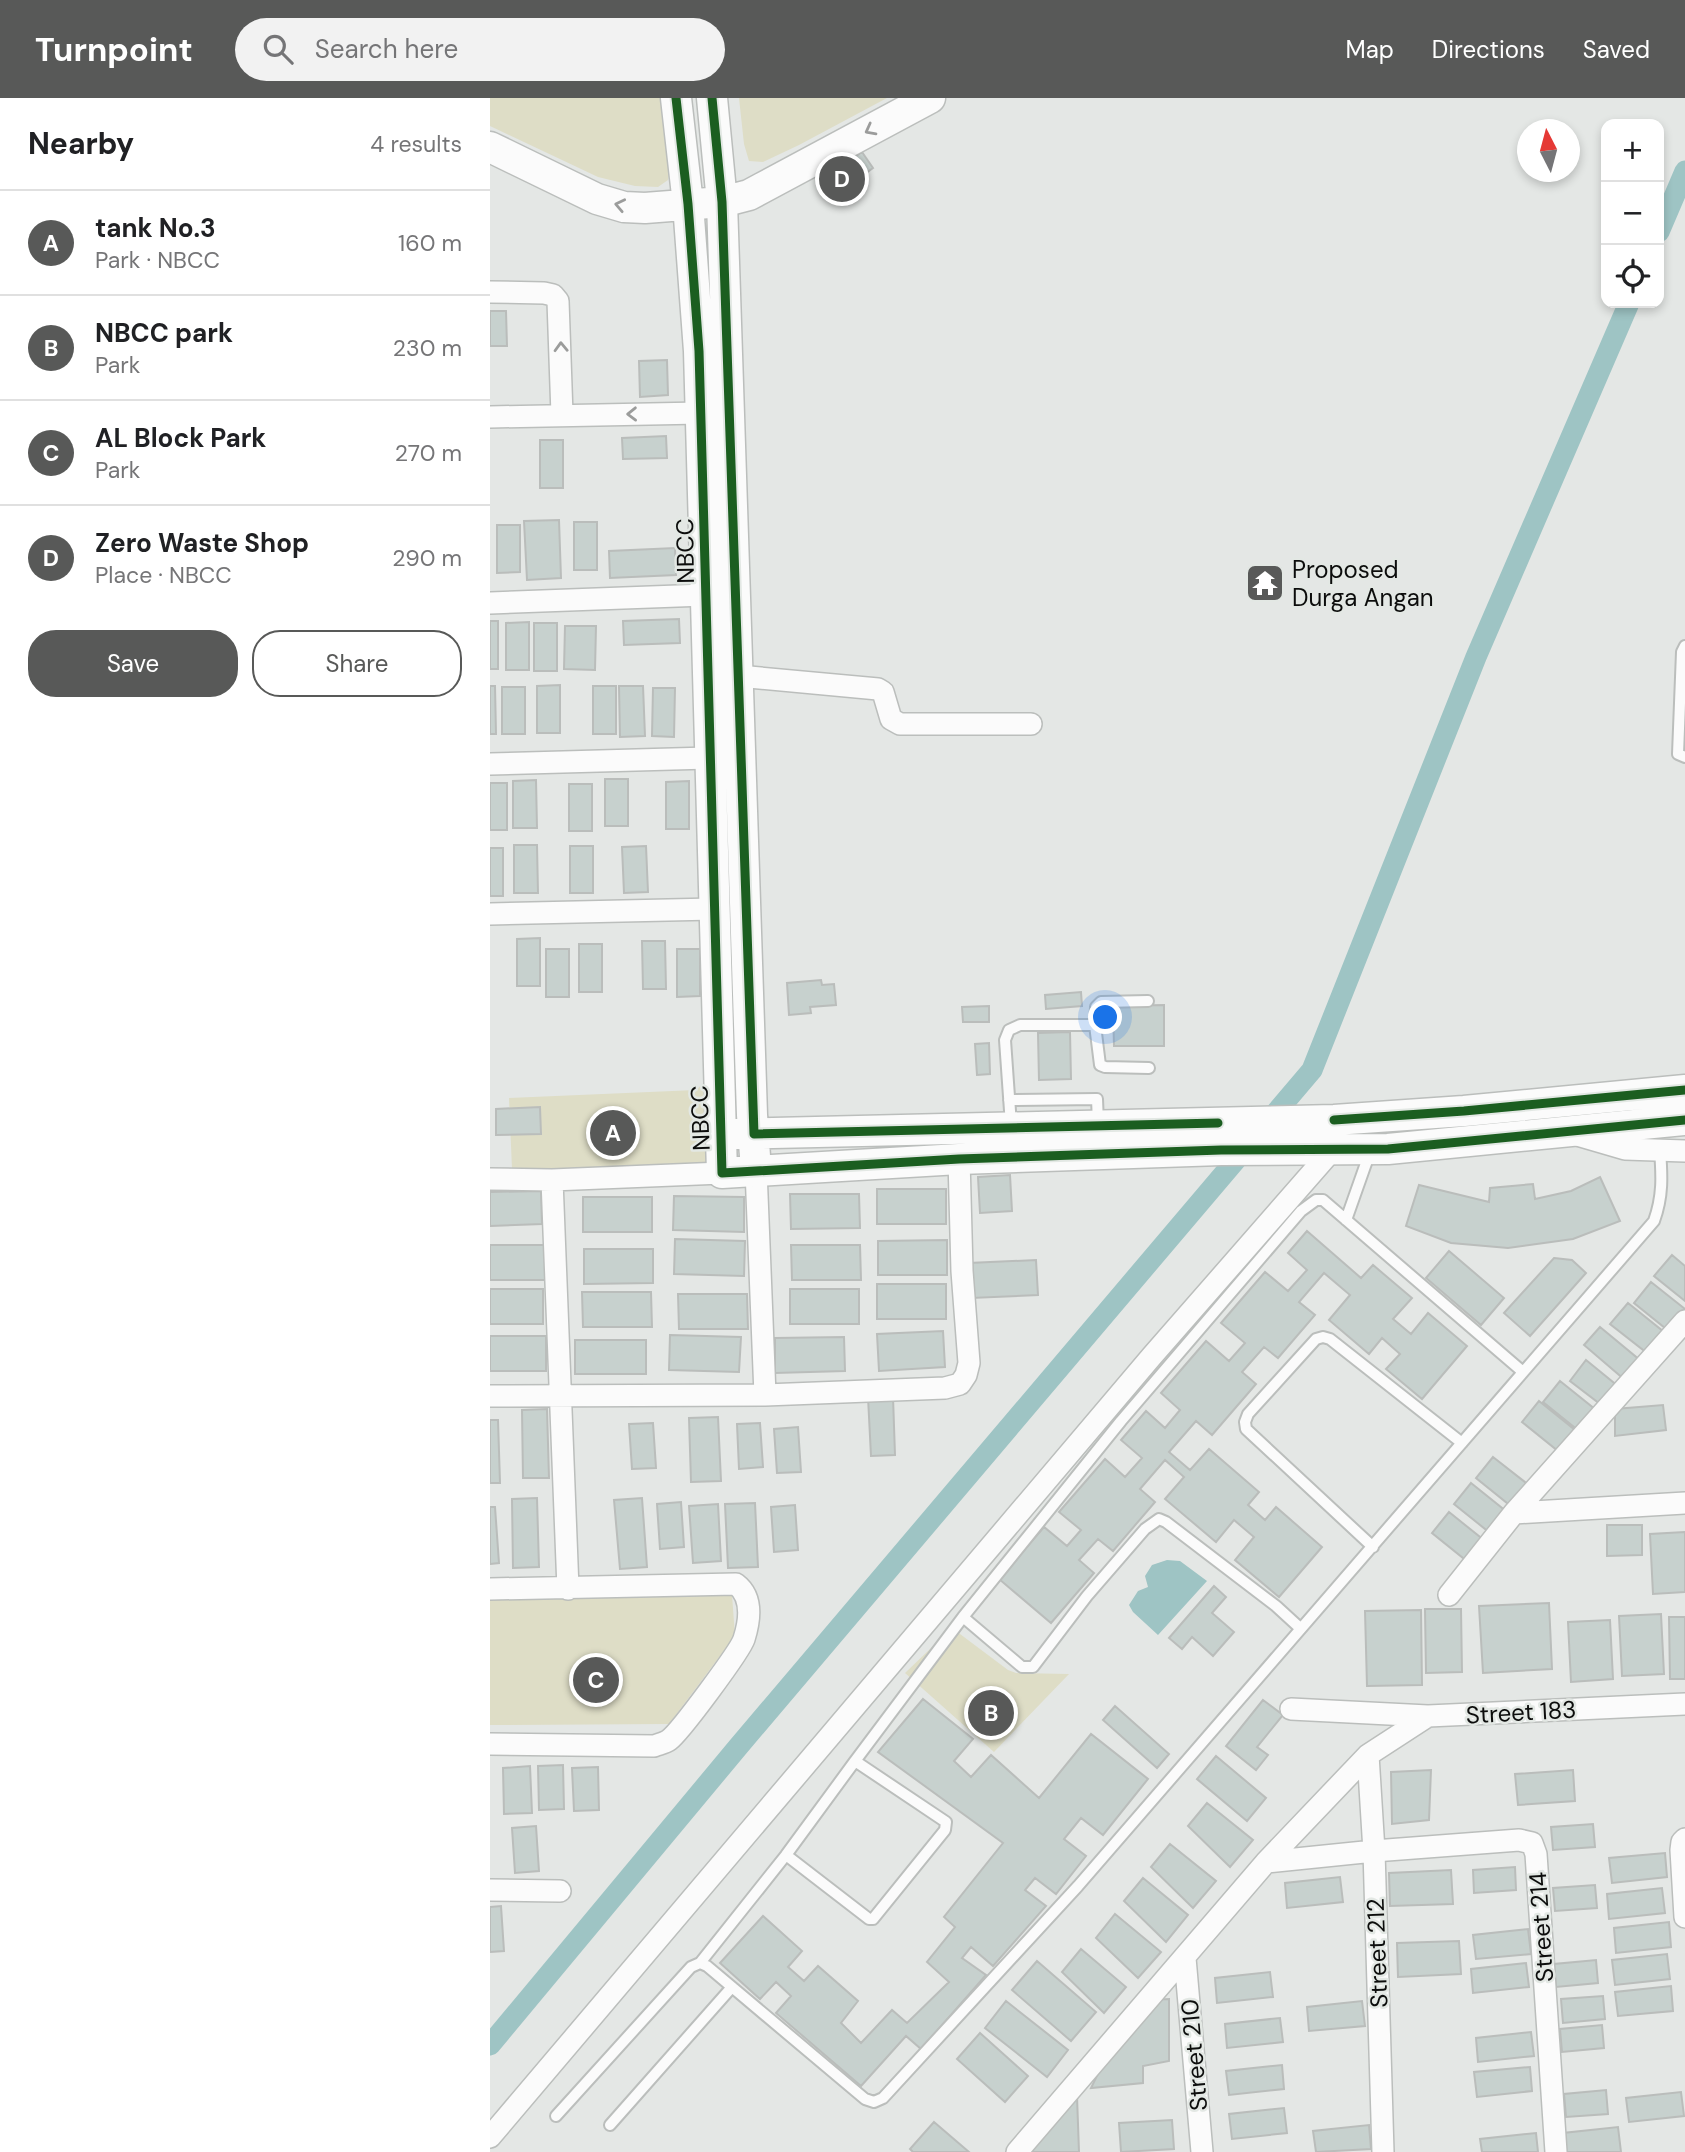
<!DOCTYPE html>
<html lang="en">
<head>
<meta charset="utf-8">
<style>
  body { margin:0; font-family:"DM Sans",sans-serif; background:#f2f2f2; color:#202124 }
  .controls { position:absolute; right:21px; top:21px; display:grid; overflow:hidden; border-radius:14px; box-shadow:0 4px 10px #0003 }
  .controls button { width:63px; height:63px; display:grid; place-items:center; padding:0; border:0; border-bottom:2px solid #e0e0e0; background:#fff; color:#202124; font:35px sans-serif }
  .compass { position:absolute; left:1027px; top:21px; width:63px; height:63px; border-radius:50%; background:#fff; box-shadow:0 4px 10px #0003; rotate:354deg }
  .you { position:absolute; left:616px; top:920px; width:24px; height:24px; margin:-18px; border:5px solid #fff; border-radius:50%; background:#1a73e8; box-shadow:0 0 0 10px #1a73e833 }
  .badge { display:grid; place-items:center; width:46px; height:46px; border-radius:50%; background:#585958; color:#fff; font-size:23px; font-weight:700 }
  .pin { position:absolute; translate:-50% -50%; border:4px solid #fff; box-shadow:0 2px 7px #0006 }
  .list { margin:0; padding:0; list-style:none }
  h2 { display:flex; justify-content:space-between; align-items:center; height:91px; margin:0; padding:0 28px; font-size:30px }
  h2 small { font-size:23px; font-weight:400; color:#757577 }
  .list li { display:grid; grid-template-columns:46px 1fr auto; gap:21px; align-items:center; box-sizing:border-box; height:105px; padding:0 28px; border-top:2px solid #e0e0e0 }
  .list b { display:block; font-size:26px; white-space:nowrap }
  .list p { margin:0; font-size:23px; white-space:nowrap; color:#757577 }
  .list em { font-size:23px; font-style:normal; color:#757577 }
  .actions { display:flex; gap:14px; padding:21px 28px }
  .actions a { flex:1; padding:16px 0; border:2px solid #585958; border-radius:28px; text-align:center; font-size:24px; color:#585958 }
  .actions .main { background:#585958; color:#fff }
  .icon { flex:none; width:38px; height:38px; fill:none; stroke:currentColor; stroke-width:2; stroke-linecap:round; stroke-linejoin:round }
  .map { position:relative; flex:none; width:1195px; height:2054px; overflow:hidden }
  header { display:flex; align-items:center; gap:42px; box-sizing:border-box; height:98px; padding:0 35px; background:#585958; color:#fff }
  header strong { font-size:33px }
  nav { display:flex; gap:38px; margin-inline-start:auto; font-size:24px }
  .search { width:490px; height:63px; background:#f2f2f2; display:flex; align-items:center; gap:18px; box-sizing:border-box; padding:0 24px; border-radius:38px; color:#757577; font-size:26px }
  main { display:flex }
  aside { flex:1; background:#fff }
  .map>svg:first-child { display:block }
  .green { fill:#deddc6 }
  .water { fill:#9ec4c4 }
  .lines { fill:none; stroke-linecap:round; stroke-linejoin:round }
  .canal { stroke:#9ec4c4; stroke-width:21 }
  .building { fill:#c7d1ce; stroke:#babdbb; stroke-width:2 }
  .lane-casing { stroke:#bbbebc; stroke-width:14 }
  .street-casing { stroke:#bbbebc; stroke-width:24 }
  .secondary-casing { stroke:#bbbebc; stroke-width:33 }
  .lane { stroke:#fbfbfb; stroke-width:10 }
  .street { stroke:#fbfbfb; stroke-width:21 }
  .secondary { stroke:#fbfbfb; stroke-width:30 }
  .cycleway-casing { stroke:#e3e8e4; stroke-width:13 }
  .cycleway { stroke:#1b5e20; stroke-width:9 }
  .oneway { stroke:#9b9c9b }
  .labels { text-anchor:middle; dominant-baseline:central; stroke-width:5; stroke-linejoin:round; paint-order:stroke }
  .street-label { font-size:24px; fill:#0c0d0c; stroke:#e3e8e4 }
  .poi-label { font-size:24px; fill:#0c0d0c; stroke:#e3e8e4; text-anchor:start }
</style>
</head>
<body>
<header>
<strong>Turnpoint</strong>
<div class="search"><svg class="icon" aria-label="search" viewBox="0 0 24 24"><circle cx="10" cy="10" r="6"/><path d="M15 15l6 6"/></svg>Search here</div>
<nav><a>Map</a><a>Directions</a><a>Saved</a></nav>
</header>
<main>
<aside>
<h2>Nearby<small>4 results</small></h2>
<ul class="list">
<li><span class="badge">A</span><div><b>tank No.3</b><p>Park · NBCC</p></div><em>160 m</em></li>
<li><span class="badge">B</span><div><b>NBCC park</b><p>Park</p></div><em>230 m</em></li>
<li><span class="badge">C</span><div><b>AL Block Park</b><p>Park</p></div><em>270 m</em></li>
<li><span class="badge">D</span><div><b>Zero Waste Shop</b><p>Place · NBCC</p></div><em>290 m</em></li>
</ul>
<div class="actions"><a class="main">Save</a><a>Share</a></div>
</aside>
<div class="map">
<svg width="1195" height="2054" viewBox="0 0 1195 2054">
  <rect width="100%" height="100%" fill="#e4e7e5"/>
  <path class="green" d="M0 0H176L181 64 178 82 168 89 145 88 108 79 0 28Z
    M249 0H397L309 47 273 64 259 63 254 46Z
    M219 980 231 1070 22 1071 19 1000 206 992Z
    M0 1497H242L245 1538 179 1626 0 1627Z
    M462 1530 518 1572 526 1575 579 1576 504 1654 415 1575Z"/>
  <path class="water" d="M677 1462 690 1463 717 1483 668 1537 643 1514 639 1507 648 1493 658 1489 655 1478 662 1467Z"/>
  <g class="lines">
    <path class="canal" d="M1169 134 1195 73
      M0 1947 248 1649 822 972 986 559 1139 205"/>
  </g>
  <path class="building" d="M372 54 383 70 339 102 329 88 346 75 342 70 356 59 359 63Z
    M0 213H16L17 248H0Z
    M177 262 178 297 150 299 149 263Z
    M176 338 177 360 133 361 132 340Z
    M50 342H73V390H50Z
    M69 422 71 480 37 482 34 423Z
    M84 424H107V472H84Z
    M7 427H30V474L7 475Z
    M185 450 186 477 120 480 119 453Z
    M189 521 190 545 134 547 133 523Z
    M0 523H8V571H0Z
    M39 524V572H16V525Z
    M44 525H67V573H44Z
    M75 528H106L105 572 74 571Z
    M70 587V635H47V588Z
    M0 588H5L6 636H0Z
    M103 588H126V636H103Z
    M129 588H153L155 638 130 639Z
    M12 589H35V636H12Z
    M163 590H185L184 639 162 638Z
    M115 681H138V728H115Z
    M46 682 47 730H23V683Z
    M199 683V731H176V684Z
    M0 685H17V732H0Z
    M79 686H102V733H79Z
    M24 747H47L48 795H24Z
    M80 748H103V795H80Z
    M156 748 158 794 134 795 132 749Z
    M0 750H13V798H0Z
    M50 840V888H27V841Z
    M152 843H175L176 891H153Z
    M89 846H112V894H89Z
    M56 851H79V899H56Z
    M187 851H210V898L187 899Z
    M331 882 332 887 344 886 346 907 320 909 321 915 299 917 297 885Z
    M591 894 592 908 556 911 555 897Z
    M674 907V948H624L623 908Z
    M499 908V924H473L472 909Z
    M580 934 581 981 549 982 548 935Z
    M499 945 500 976 487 977 485 946Z
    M50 1009 51 1036 6 1037V1011Z
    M520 1077 522 1113 490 1115 488 1079Z
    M1110 1079 1130 1123 1083 1141 1018 1150 961 1145 916 1128 929 1087 999 1104 1000 1090 1043 1086 1045 1101 1081 1093Z
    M387 1091H456V1126H387Z
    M51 1093 52 1126 0 1128V1094Z
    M300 1096H369L370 1130 301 1131Z
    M184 1098 254 1099V1134L183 1132Z
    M93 1099H162V1134H93Z
    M817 1133 871 1180 883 1167 922 1200 903 1221 921 1236 938 1215 977 1248 932 1301 896 1271 910 1256 892 1240 879 1256 839 1222 860 1197 834 1175 809 1204 825 1217 788 1260 774 1249 752 1274 766 1286 722 1337 706 1323 679 1354 700 1372 719 1351 769 1394 758 1407 775 1422 786 1409 832 1449 789 1499 745 1462 764 1439 744 1422 726 1444 675 1401 694 1379 675 1362 650 1391 665 1404 623 1453 608 1441 589 1462 604 1475 561 1525 509 1481 554 1429 577 1448 591 1432 569 1414 615 1361 635 1379 652 1360 631 1342 656 1313 675 1330 690 1312 671 1295 716 1243 739 1263 755 1245 731 1225 775 1174 798 1193 817 1172 798 1155Z
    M185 1141 255 1143 254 1178 184 1176Z
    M457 1142V1177H388V1143Z
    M0 1147H55V1182H0Z
    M301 1147H370L371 1182H302Z
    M94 1151H163V1185L94 1186Z
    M959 1153 1014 1200 991 1227 936 1180Z
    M1182 1157 1195 1168V1203L1164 1178Z
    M1064 1160 1082 1162 1096 1175 1040 1238 1014 1215Z
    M546 1162 548 1197 481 1200 479 1165Z
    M1161 1184 1195 1211V1215L1180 1234 1144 1205Z
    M387 1186H456V1221H387Z
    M0 1191H53V1226H0Z
    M300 1191H369V1226H300Z
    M92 1194H161L162 1229H93Z
    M188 1196H257L258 1231H189Z
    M1138 1205 1174 1234 1157 1255 1120 1226Z
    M1110 1229 1151 1263 1135 1282 1094 1247Z
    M453 1233 455 1269 389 1273 387 1236Z
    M180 1237 251 1239 249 1274 179 1272Z
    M0 1238H56V1273H0Z
    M354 1239 355 1273 285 1275V1240Z
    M85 1242H156V1276H85Z
    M1096 1262 1129 1289 1114 1309 1080 1283Z
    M1070 1283 1106 1312 1089 1333 1053 1304Z
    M378 1299H403L405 1357 381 1358Z
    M1049 1303 1085 1332 1068 1353 1032 1324Z
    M1173 1307 1176 1332 1125 1338V1311Z
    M57 1311 59 1380H33L32 1312Z
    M228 1319 231 1383 201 1384 199 1320Z
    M0 1322H8L10 1385H0Z
    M163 1325 166 1370 142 1371 139 1326Z
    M270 1325 273 1369 249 1371 247 1326Z
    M308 1329 311 1374 287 1375 284 1331Z
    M1003 1359 1040 1388 1022 1409 986 1380Z
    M981 1385 1017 1414 1000 1435 964 1406Z
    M47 1400 49 1469 23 1470 22 1401Z
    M152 1400 157 1469 130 1471 124 1402Z
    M191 1404 194 1449 170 1451 167 1406Z
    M265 1405 268 1469 238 1470 235 1406Z
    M228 1406 231 1463 203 1465 199 1408Z
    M305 1407 308 1452 284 1454 281 1409Z
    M0 1409H5L9 1465 0 1466Z
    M959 1414 995 1443 978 1464 942 1435Z
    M1117 1427H1152V1457L1117 1458Z
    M1195 1434V1494L1163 1496 1160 1436Z
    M724 1488 736 1499 722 1515 744 1534 723 1558 702 1539 692 1551 679 1540Z
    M1059 1505 1062 1571 993 1575 989 1508Z
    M935 1511H971L972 1574 936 1575Z
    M931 1512 932 1587 877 1588 875 1513Z
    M1171 1516 1174 1576 1132 1578 1129 1518Z
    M1179 1519H1195V1581H1180Z
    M1120 1522 1123 1581 1081 1584 1078 1524Z
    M433 1601 483 1641 464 1663 481 1679 501 1657 549 1700 601 1636 658 1681 613 1737 591 1720 574 1741 596 1758 566 1796 545 1780 535 1792 556 1808 503 1868 481 1849 472 1860 496 1877 431 1951 416 1938 371 1988 286 1915 301 1898 286 1884 270 1901 230 1865 273 1818 312 1853 298 1869 314 1883 328 1868 368 1903 351 1925 371 1945 402 1912 417 1925 459 1884 437 1864 465 1829 454 1819 513 1745 388 1654Z
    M773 1602 793 1617 767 1649 778 1657 766 1672 736 1648Z
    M625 1608 679 1656 667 1670 613 1622Z
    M726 1658 776 1700 757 1723 707 1681Z
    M73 1667 74 1711 49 1712 48 1668Z
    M40 1668 42 1715 14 1716 13 1670Z
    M108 1669 109 1712 84 1713 82 1670Z
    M941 1672 939 1722 902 1726 901 1674Z
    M1083 1672 1085 1703 1028 1707 1025 1676Z
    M717 1705 763 1742 740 1769 698 1728Z
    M1103 1726 1105 1749 1063 1752 1061 1729Z
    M46 1728 49 1773 25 1775 22 1730Z
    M680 1746 726 1783 703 1810 661 1769Z
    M1175 1755 1177 1779 1122 1785 1119 1760Z
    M1025 1769 1026 1792 984 1795 983 1772Z
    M961 1772 963 1806 900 1808 899 1775Z
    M850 1779 853 1804 797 1810 795 1785Z
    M653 1780 698 1817 676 1844 634 1803Z
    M1105 1787 1107 1810 1065 1813 1063 1790Z
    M1172 1790 1175 1815 1119 1821 1117 1796Z
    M11 1808 14 1853 0 1854V1809Z
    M625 1816 671 1854 648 1880 606 1840Z
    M1179 1824 1181 1849 1126 1855 1124 1830Z
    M1038 1831 1041 1856 986 1861 983 1837Z
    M969 1843 971 1876 908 1879 907 1845Z
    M591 1851 636 1889 614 1915 572 1874Z
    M1177 1856 1180 1881 1125 1887 1122 1862Z
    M1106 1862 1108 1885 1066 1889 1064 1866Z
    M547 1863 606 1914 581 1943 522 1892Z
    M1036 1865 1039 1889 983 1895 981 1871Z
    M780 1874 783 1899 727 1905 725 1880Z
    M1181 1888 1183 1913 1128 1918 1125 1894Z
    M1113 1898 1115 1921 1073 1925 1071 1901Z
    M679 1901V1963L653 1968V1985L601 1990 619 1953 659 1902Z
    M516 1903 578 1952 557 1979 495 1930Z
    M872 1903 875 1928 819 1933 817 1909Z
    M790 1920 793 1944 737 1950 735 1926Z
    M1112 1927 1114 1950 1072 1954 1070 1931Z
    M1041 1934 1044 1958 988 1964 986 1940Z
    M490 1935 538 1978 515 2004 467 1961Z
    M792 1967 794 1991 739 1997 736 1973Z
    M1040 1969 1042 1993 987 1999 984 1974Z
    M1116 1992 1118 2016 1076 2019 1074 1996Z
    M1191 1994 1194 2018 1139 2024 1136 2000Z
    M587 1998 589 2054H543L544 2036Z
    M794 2010 797 2035 742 2041 739 2016Z
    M682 2022 684 2051 631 2054 629 2025Z
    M444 2024 479 2054H423L420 2051Z
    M879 2027 881 2051 826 2054 823 2033Z
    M1128 2029 1131 2054H1075L1073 2035Z
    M1046 2035 1048 2054H992L990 2041Z"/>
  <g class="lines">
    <defs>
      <path id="lane" d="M1195 548 1192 554 1188 656 1195 659
        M605 927 610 967 615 969 659 970
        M519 1002 607 1001 608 1025
        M521 1027 515 942 519 932 530 927H605L606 909 611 904 658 903
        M856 1122 880 1054
        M883 1449 756 1331 755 1324 758 1316 826 1241 833 1239 840 1241 972 1345
        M810 1530 786 1508 676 1424 669 1421 655 1431 597 1498 543 1569H532L473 1519 631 1323 811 1113 826 1102H833L1033 1274
        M365 1663 473 1519
        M210 1865 296 1757 365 1663 456 1724 455 1732 383 1821H379L296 1757
        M66 2018 201 1869 210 1865 217 1868 375 2001 384 2004 393 2000 588 1788 1164 1123C1173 1098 1172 1078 1170 1052
        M120 2027 242 1889"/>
      <path id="street" d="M0 194 54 195 63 197 68 203 72 317
        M0 319 211 315
        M0 505 215 497
        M248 578 388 591 393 594 401 621 410 626H541
        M0 666 219 660
        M0 816 224 811
        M1087 1037 1135 1051 1195 1053
        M266 1072 275 1297
        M0 1081 62 1082 232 1075
        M62 1082 78 1491
        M0 1298 275 1297 455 1290 470 1286 476 1277 479 1265 472 1173 469 1061
        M1024 1415 1195 1405
        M0 1491 246 1486C263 1499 260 1522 254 1541 250 1553 190 1634 179 1642 175 1645 169 1646 164 1648L0 1646
        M959 1497 1024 1415 1195 1223
        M801 1611 938 1618
        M878 1657 884 1753 893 2054
        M1195 1741 1192 1744 1191 1752 1195 1819
        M776 1764 884 1753 1029 1742 1042 1745 1046 1756 1066 2054
        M0 1792 70 1793
        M695 1860 712 2054
        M0 2039 662 1258 843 1051
        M527 2054 776 1764 878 1657 938 1618 1195 1606"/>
      <path id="secondary" d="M186 0 198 106 209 253 232 1075 469 1061 731 1052 898 1051 1195 1022
        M222 0 232 104 262 1017 266 1072
        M0 49 107 101 134 109 155 110 232 104 259 97 272 90 440 0
        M244 1036 844 1022 974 1013 1195 992"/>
    </defs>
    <use href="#lane" class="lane-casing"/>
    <use href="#street" class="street-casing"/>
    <use href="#secondary" class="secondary-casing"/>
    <use href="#lane" class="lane"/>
    <use href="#street" class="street"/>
    <use href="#secondary" class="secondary"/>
    <defs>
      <path id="cycleway" d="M186 0 198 106 209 253 232 1075 469 1061 731 1052 898 1051 1195 1022
        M222 0 232 104 264 1036 728 1025
        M844 1022 974 1013 1195 992"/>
    </defs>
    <use href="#cycleway" class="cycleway-casing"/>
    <use href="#cycleway" class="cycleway"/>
  </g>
  <defs><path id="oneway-chevron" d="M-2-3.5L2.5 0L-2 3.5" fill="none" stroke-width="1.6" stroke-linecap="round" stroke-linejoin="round" transform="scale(1.75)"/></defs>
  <g class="oneway">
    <use href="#oneway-chevron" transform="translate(380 32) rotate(152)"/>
    <use href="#oneway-chevron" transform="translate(130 107) rotate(-168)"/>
    <use href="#oneway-chevron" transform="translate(71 249) rotate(-92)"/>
    <use href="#oneway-chevron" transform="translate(142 316) rotate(179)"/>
  </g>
  <defs>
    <symbol id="temple-square" viewBox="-11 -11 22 22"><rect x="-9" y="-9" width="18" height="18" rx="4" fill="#585958" stroke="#e3e8e4"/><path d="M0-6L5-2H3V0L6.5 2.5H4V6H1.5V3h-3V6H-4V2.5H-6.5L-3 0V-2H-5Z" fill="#fff"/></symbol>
  </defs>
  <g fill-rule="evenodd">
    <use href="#temple-square" x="753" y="463" width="44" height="44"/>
  </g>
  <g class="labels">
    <g class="street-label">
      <text transform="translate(195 453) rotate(-91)">NBCC</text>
      <text transform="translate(210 1020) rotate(-92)">NBCC</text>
      <text transform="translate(1031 1614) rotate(-3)">Street 183</text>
      <text transform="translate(1051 1829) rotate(-94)">Street 214</text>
      <text transform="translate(887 1855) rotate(-92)">Street 212</text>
      <text transform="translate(704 1957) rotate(-95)">Street 210</text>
    </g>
    <g class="poi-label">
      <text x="802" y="471">Proposed<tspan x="802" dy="28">Durga Angan</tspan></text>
    </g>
  </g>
</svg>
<div class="controls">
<button>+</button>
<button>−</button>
<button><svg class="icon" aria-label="locate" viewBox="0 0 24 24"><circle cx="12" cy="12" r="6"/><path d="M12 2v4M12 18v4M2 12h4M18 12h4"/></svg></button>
</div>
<svg class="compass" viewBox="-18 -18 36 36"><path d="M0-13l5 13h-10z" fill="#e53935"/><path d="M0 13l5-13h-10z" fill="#757577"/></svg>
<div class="you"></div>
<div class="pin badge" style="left:123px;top:1035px">A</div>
<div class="pin badge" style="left:501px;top:1615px">B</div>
<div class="pin badge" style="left:106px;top:1582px">C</div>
<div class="pin badge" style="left:352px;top:81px">D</div>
</div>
</main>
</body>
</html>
